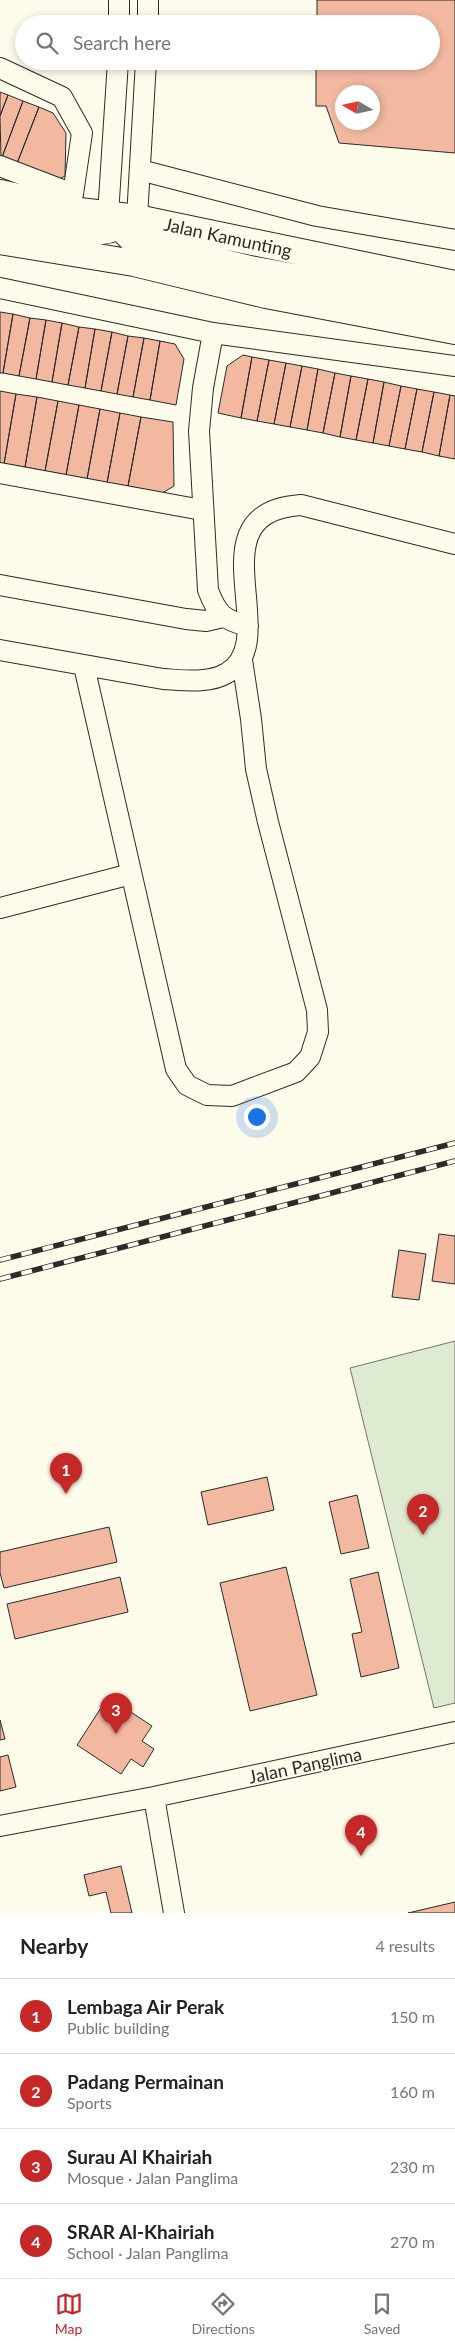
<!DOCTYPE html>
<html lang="en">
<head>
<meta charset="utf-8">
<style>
  body { margin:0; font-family:Lato,sans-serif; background:#f6f6f6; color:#222 }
  .compass { position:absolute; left:335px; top:85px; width:45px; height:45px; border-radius:50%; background:#fff; box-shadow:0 2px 8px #0003; rotate:279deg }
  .you { position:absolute; left:256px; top:1116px; width:18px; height:18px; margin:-12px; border:4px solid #fff; border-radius:50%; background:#1a73e8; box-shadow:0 0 0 8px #1a73e833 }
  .badge { display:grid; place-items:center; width:32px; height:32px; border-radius:50%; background:#c62828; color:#fff; font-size:16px; font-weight:700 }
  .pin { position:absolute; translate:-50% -41px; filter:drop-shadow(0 1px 2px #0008) }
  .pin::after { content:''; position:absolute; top:26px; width:18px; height:15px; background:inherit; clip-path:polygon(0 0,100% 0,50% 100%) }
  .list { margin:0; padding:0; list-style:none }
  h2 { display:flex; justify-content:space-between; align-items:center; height:65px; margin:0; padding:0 20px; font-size:21px }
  h2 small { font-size:16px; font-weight:400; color:#767676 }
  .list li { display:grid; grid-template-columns:32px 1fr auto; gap:15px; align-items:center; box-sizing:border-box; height:75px; padding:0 20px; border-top:1px solid #e0e0e0 }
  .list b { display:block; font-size:19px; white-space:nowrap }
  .list p { margin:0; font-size:16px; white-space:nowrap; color:#767676 }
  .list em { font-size:16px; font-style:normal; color:#767676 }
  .icon { flex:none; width:28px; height:28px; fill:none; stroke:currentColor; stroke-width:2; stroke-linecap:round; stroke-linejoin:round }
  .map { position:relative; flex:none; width:455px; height:1913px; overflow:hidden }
  .search { position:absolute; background:#fff; box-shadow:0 2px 8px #0003; left:15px; right:15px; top:15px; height:55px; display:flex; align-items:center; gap:12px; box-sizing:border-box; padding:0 18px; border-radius:28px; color:#767676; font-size:19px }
  .sheet { height:365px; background:#fff }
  nav { display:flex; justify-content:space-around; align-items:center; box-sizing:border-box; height:70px; border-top:1px solid #e0e0e0; background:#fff; font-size:14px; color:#767676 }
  nav a { display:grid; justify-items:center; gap:2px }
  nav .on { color:#c62828 }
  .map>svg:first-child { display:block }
  .green { fill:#deebd1; stroke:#74746e }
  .building { fill:#f2b8a0; stroke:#2b2b2b; fill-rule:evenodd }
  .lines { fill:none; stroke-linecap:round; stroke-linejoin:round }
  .minor-casing { stroke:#2b2b2b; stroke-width:22 }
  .major-casing { stroke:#2b2b2b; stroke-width:28 }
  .minor { stroke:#fdfbea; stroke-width:20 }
  .major { stroke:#fdfbea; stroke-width:26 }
  .rail-casing { stroke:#2b2b2b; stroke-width:5.5 }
  .rail { stroke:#fdfbea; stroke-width:4; stroke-dasharray:11; stroke-linecap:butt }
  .labels { text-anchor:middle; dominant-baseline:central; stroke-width:4; stroke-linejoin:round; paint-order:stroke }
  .street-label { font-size:18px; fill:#2b2b2b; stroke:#fdfbea }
</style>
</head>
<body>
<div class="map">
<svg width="455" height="1913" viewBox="0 0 455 1913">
  <rect width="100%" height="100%" fill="#fdfbea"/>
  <path class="green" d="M455 1341V1703L434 1708 350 1368Z"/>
  <path class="building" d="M317 0H455V153L339 143 326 106H316V61H431V24H317ZM342 92H372V122H342Z
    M0 92 8 95 0 116Z
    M8 95 23 101 1 160 0 116Z
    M23 101 39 107 16 166 1 160Z
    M39 107 53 113 66 133 65 176 55 181 16 166Z
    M0 312 13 314 3 373H0Z
    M13 314 30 318 19 376 3 373Z
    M30 318 46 320 36 379 19 376Z
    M46 320 62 323 52 382 36 379Z
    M62 323 79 327 68 385 52 382Z
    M79 327 95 329 85 388 68 385Z
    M95 329 112 332 101 391 85 388Z
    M112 332 128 336 117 394 101 391Z
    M128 336 144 338 133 397 117 394Z
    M144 338 160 341 150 400 133 397Z
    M160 341 175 344 184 359 176 405 150 400Z
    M243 355 252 357 241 418 218 413 227 366Z
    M252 357 269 360 257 421 241 418Z
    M269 360 286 363 274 424 257 421Z
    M286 363 302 366 290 427 274 424Z
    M302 366 318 369 307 430 290 427Z
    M318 369 335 373 323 433 307 430Z
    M335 373 351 376 340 437 323 433Z
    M351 376 368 379 356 440 340 437Z
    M368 379 384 382 373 443 356 440Z
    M384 382 401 386 389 446 373 443Z
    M401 386 417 389 405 449 389 446Z
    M417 389 434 392 422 452 405 449Z
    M0 391 16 394 4 464 0 463Z
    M434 392 450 395 439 456 422 452Z
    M16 394 37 397 25 467 4 464Z
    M450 395 455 396V459L439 456Z
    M37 397 58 401 45 471 25 467Z
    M58 401 79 405 66 475 45 471Z
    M79 405 100 409 87 479 66 475Z
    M100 409 120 413 107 483 87 479Z
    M120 413 141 417 128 486 107 483Z
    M141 417 173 422 174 486 162 493 128 486Z
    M439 1234 455 1236V1284L432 1281Z
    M399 1250 426 1254 419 1300 392 1297Z
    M267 1477 274 1510 208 1525 201 1492Z
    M357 1495 369 1548 341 1554 329 1502Z
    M109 1527 117 1562 4 1588 0 1573V1552Z
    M286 1567 317 1695 250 1711 220 1583Z
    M378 1572 399 1668 361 1677 352 1634 362 1632 350 1579Z
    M120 1577 128 1612 15 1639 7 1604Z
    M108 1697 152 1726 142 1741 154 1749 143 1767 131 1759 121 1774 77 1745Z
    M0 1720 5 1739 0 1740Z
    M8 1755 16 1787 0 1791V1757Z
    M121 1866 132 1913H111L106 1892 89 1896 84 1875Z
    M455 1902V1913H408Z"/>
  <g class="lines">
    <defs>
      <path id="minor" d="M119 24V0
        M148 24V0
        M0 68 62 97 82 133 73 194 0 166
        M140 170 317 216 455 240
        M108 215 118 61
        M137 218 146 61
        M0 288 213 333 455 366
        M213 333 203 388 199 431 208 590C217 614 223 620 248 626
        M0 473 202 510
        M0 585 186 619 206 621 223 617
        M0 650 163 679C183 680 209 684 227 673 285 640 191 512 301 505L455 544
        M84 666 176 1069 187 1085 207 1095 232 1096 296 1072 310 1057 318 1032 317 1010 268 822 256 769 251 719 242 660
        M0 908 131 874
        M154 1797 174 1913
        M0 1826 154 1797 455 1732"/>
      <path id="major" d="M0 193 80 211 137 218 455 284
        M108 215 134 241 250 269 455 307
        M0 216C38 226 90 243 127 223
        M0 241 134 263 266 295 455 331"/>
    </defs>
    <use href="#minor" class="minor-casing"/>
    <use href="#major" class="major-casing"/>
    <use href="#minor" class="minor"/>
    <use href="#major" class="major"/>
    <defs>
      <path id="rail" d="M0 1260 455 1143
        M0 1279 455 1161"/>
    </defs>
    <use href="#rail" class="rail-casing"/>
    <use href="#rail" class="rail"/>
  </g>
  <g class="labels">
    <g class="street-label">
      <text transform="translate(228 237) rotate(12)">Jalan Kamunting</text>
      <text transform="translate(305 1765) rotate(-12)">Jalan Panglima</text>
    </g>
  </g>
</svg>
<svg class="compass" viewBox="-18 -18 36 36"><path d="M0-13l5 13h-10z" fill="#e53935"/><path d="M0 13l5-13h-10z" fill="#767676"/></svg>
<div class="you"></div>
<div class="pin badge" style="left:66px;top:1494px">1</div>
<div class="pin badge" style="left:423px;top:1535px">2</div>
<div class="pin badge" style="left:116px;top:1734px">3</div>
<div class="pin badge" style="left:361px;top:1856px">4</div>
<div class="search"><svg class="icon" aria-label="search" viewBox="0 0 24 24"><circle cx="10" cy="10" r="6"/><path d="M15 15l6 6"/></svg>Search here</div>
</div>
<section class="sheet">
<h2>Nearby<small>4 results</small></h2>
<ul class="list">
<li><span class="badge">1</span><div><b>Lembaga Air Perak</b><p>Public building</p></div><em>150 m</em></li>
<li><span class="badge">2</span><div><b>Padang Permainan</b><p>Sports</p></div><em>160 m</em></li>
<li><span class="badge">3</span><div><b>Surau Al Khairiah</b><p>Mosque · Jalan Panglima</p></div><em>230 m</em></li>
<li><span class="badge">4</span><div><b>SRAR Al-Khairiah</b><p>School · Jalan Panglima</p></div><em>270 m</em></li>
</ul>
</section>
<nav>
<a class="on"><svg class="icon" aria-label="map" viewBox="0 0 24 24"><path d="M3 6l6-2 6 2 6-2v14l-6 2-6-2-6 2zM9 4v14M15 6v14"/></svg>Map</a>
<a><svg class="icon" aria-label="directions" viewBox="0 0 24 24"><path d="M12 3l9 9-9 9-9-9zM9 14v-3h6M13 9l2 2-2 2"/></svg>Directions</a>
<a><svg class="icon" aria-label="saved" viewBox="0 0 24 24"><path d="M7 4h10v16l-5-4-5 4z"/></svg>Saved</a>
</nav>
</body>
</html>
